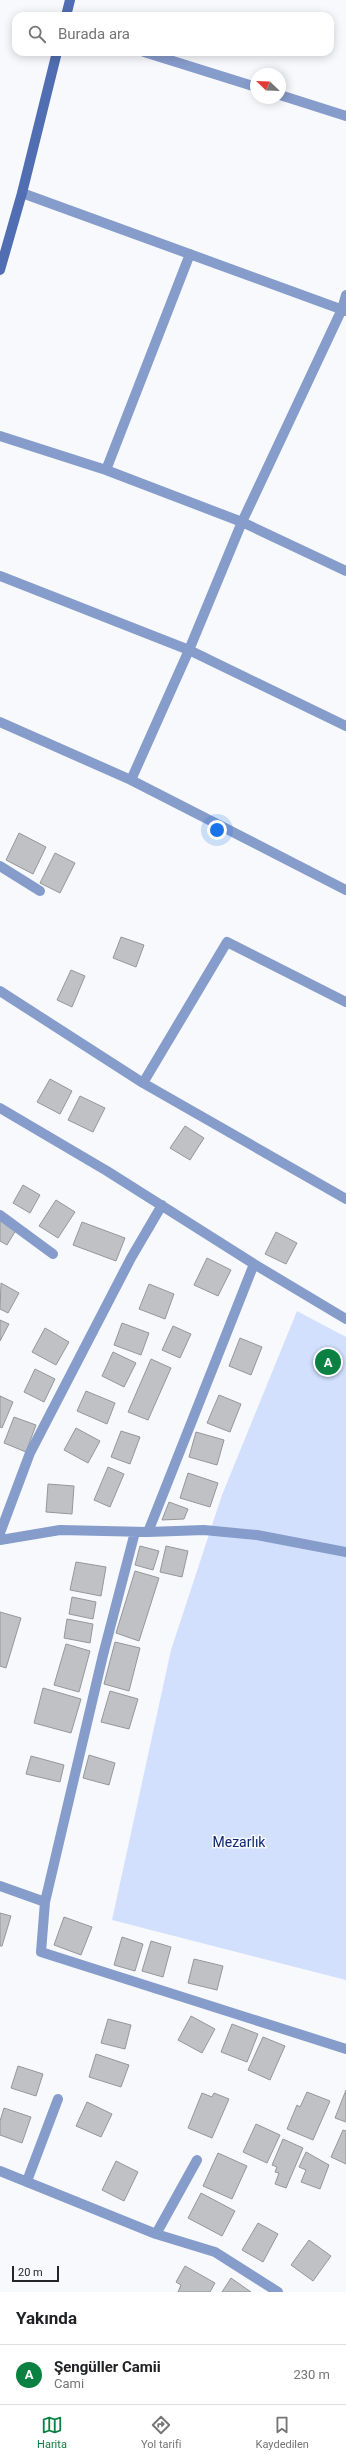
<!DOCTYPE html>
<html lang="tr">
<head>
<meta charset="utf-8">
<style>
  body { margin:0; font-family:Roboto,sans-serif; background:#f6f6f6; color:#202124 }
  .compass { position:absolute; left:250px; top:68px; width:36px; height:36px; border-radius:50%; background:#fff; box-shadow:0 2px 10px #0003; rotate:293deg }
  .scale { position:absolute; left:12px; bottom:10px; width:47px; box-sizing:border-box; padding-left:4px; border:2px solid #242526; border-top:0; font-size:11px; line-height:14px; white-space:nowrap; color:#242526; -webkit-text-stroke:3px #f7f9fd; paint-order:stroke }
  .you { position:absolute; left:217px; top:830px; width:14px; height:14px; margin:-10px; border:3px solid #fff; border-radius:50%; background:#1a73e8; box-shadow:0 0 0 6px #1a73e833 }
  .badge { display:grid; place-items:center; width:26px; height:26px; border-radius:50%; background:#0b8043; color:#fff; font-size:13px; font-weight:700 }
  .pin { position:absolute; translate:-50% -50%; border:2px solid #fff; box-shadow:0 1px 4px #0006 }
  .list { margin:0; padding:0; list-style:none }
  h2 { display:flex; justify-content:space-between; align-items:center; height:52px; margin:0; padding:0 16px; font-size:17px }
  h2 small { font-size:13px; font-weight:400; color:#757577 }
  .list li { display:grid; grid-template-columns:26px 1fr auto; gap:12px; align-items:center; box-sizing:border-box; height:60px; padding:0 16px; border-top:1px solid #e0e0e0 }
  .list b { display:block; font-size:15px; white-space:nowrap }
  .list p { margin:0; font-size:13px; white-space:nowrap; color:#757577 }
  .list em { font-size:13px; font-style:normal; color:#757577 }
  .icon { flex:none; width:22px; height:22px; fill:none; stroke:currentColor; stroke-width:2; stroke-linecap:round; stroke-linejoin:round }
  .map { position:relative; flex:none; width:346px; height:2292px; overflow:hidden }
  .search { position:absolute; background:#fff; box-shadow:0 2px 10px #0003; left:12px; right:12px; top:12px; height:44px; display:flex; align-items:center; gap:10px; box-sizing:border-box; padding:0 14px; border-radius:12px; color:#757577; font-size:15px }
  .sheet { height:112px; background:#fff }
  nav { display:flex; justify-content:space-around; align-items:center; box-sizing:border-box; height:56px; border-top:1px solid #e0e0e0; background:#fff; font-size:11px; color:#757577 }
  nav a { display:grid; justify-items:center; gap:2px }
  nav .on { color:#0b8043 }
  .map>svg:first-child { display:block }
  .green { fill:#d2e0fe }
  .building { fill:#bfc1c4; stroke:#95979a }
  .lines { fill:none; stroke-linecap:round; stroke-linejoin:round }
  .minor { stroke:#869ccb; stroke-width:10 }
  .secondary { stroke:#506eb1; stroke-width:10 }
  .labels { text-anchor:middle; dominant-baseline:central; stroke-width:3; stroke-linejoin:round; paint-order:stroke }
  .park-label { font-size:14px; fill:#0e2773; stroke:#f7f9fd }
</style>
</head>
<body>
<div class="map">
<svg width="346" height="2292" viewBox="0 0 346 2292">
  <rect width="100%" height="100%" fill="#f7f9fd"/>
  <path class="green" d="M297 1311 346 1337V1980L112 1920 171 1650 222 1495Z"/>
  <path class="building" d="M19 833 46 847 33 874 6 860Z
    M55 853 75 863 60 893 40 883Z
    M121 937 144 945 136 967 113 958Z
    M71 970 85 976 72 1007 57 1000Z
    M50 1079 72 1091 60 1114 37 1102Z
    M80 1096 105 1108 93 1132 68 1120Z
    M185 1126 204 1138 190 1160 170 1148Z
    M23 1185 40 1195 30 1213 13 1203Z
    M56 1200 75 1212 58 1238 39 1226Z
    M0 1220 16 1230 7 1245 0 1241Z
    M82 1222 125 1238 116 1261 73 1245Z
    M276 1232 297 1243 286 1264 265 1254Z
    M207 1258 231 1270 218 1296 194 1285Z
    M1 1283 19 1293 8 1313 0 1309Z
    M149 1284 174 1294 165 1319 139 1309Z
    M0 1320 9 1324 0 1341Z
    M122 1323 149 1333 141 1355 114 1345Z
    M173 1326 191 1334 180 1358 162 1350Z
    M45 1328 69 1342 56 1365 32 1352Z
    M240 1338 262 1347 251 1375 229 1366Z
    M113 1352 136 1363 124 1387 102 1376Z
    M151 1359 171 1368 148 1420 128 1412Z
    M35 1369 55 1379 44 1402 24 1392Z
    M86 1391 115 1403 107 1424 77 1411Z
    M219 1395 241 1404 230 1432 207 1423Z
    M0 1396 13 1402 2 1428 0 1427Z
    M14 1417 36 1425 26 1452 4 1443Z
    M76 1428 100 1441 88 1463 64 1450Z
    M121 1431 140 1437 130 1464 111 1457Z
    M196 1432 224 1440 217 1465 189 1457Z
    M108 1467 124 1474 110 1507 94 1500Z
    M188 1473 218 1483 210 1507 180 1498Z
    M48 1484 74 1486 72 1514 46 1512Z
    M169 1502 188 1509 184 1519 162 1520Z
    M140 1546 159 1551 153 1570 135 1565Z
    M166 1546 188 1551 182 1577 160 1572Z
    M76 1562 106 1567 101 1596 70 1590Z
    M135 1571 159 1578 139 1641 116 1633Z
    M72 1597 96 1602 93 1619 69 1614Z
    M0 1612 21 1618 6 1668 0 1666Z
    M67 1619 93 1624 90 1643 64 1638Z
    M115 1642 140 1648 129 1691 104 1684Z
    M66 1644 90 1651 79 1692 54 1685Z
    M43 1688 81 1699 71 1733 34 1723Z
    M110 1691 138 1699 129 1729 101 1722Z
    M89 1755 115 1763 109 1785 83 1778Z
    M31 1756 64 1765 60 1782 26 1774Z
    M0 1913 11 1916 2 1946H0Z
    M64 1917 92 1927 81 1955 54 1945Z
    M122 1937 143 1944 135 1971 114 1965Z
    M151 1941 171 1947 163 1977 142 1971Z
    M194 1959 223 1966 217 1990 188 1983Z
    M191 2016 215 2029 202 2053 178 2040Z
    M108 2019 131 2025 125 2049 101 2043Z
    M232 2024 258 2034 247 2062 221 2052Z
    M263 2037 285 2046 270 2080 248 2070Z
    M96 2054 129 2065 121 2087 89 2077Z
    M18 2066 43 2074 36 2096 11 2088Z
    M346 2090V2122L335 2118Z
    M307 2092 330 2101 313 2140 287 2129 297 2105 300 2107Z
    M202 2093 212 2097 214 2093 229 2099 212 2138 188 2128Z
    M87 2102 112 2114 101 2137 76 2126Z
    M4 2108 31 2117 22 2143 0 2135V2121Z
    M256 2124 280 2135 267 2163 243 2152Z
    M343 2130 346 2131V2164L331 2157Z
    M283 2139 303 2148 286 2188 275 2184 279 2173 275 2172 277 2167 272 2165Z
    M306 2152 329 2165 320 2189 301 2182 306 2170 299 2167Z
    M218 2153 247 2166 232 2199 203 2186Z
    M116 2161 138 2172 124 2201 102 2190Z
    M201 2193 235 2211 222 2236 188 2218Z
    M258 2223 278 2234 263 2262 242 2250Z
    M309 2240 331 2256 313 2281 291 2265Z
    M185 2266 215 2283 210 2292H178L181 2285 176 2282Z
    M231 2278 251 2292H222Z"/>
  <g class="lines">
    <path class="minor" d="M144 52 256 87
      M280 95 346 116
      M22 193 346 311
      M0 436 106 470 242 522 346 571
      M106 470 190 254
      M0 576 189 650 346 726
      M0 722 131 780 346 890
      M131 780 189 650 242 522 342 309 346 295
      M0 866 40 891
      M0 991 143 1083 346 1199
      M143 1083 227 942 346 1002
      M0 1108 107 1171 254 1264 346 1319
      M0 1215 53 1254
      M135 1532 103 1655 45 1902 41 1952 346 2049
      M148 1532 254 1264
      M0 1533 30 1453 131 1258 162 1205
      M0 1540 60 1530 148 1532 204 1530 257 1535 346 1552
      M0 1886 45 1902
      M0 2171 156 2234 215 2252 278 2292
      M27 2181 58 2099
      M156 2234 197 2160"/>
    <path class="secondary" d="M66 16 70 0
      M0 270 22 193 57 52"/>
  </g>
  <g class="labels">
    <g class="park-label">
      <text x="239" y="1842">Mezarlık</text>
    </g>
  </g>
</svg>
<svg class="compass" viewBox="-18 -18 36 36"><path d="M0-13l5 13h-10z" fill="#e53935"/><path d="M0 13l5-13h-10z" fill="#757577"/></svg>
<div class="scale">20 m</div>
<div class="you"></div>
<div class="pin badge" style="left:328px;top:1362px">A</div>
<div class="search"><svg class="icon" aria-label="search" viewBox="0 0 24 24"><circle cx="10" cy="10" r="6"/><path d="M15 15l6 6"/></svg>Burada ara</div>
</div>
<section class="sheet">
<h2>Yakında<small></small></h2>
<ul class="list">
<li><span class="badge">A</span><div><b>Şengüller Camii</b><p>Cami</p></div><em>230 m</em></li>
</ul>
</section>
<nav>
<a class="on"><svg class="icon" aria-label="map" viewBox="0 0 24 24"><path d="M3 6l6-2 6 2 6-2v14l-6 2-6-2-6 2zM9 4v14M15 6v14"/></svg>Harita</a>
<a><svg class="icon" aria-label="directions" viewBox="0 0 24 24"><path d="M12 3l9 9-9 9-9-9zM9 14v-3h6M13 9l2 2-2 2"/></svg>Yol tarifi</a>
<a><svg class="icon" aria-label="saved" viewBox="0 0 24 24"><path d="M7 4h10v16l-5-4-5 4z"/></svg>Kaydedilen</a>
</nav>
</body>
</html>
